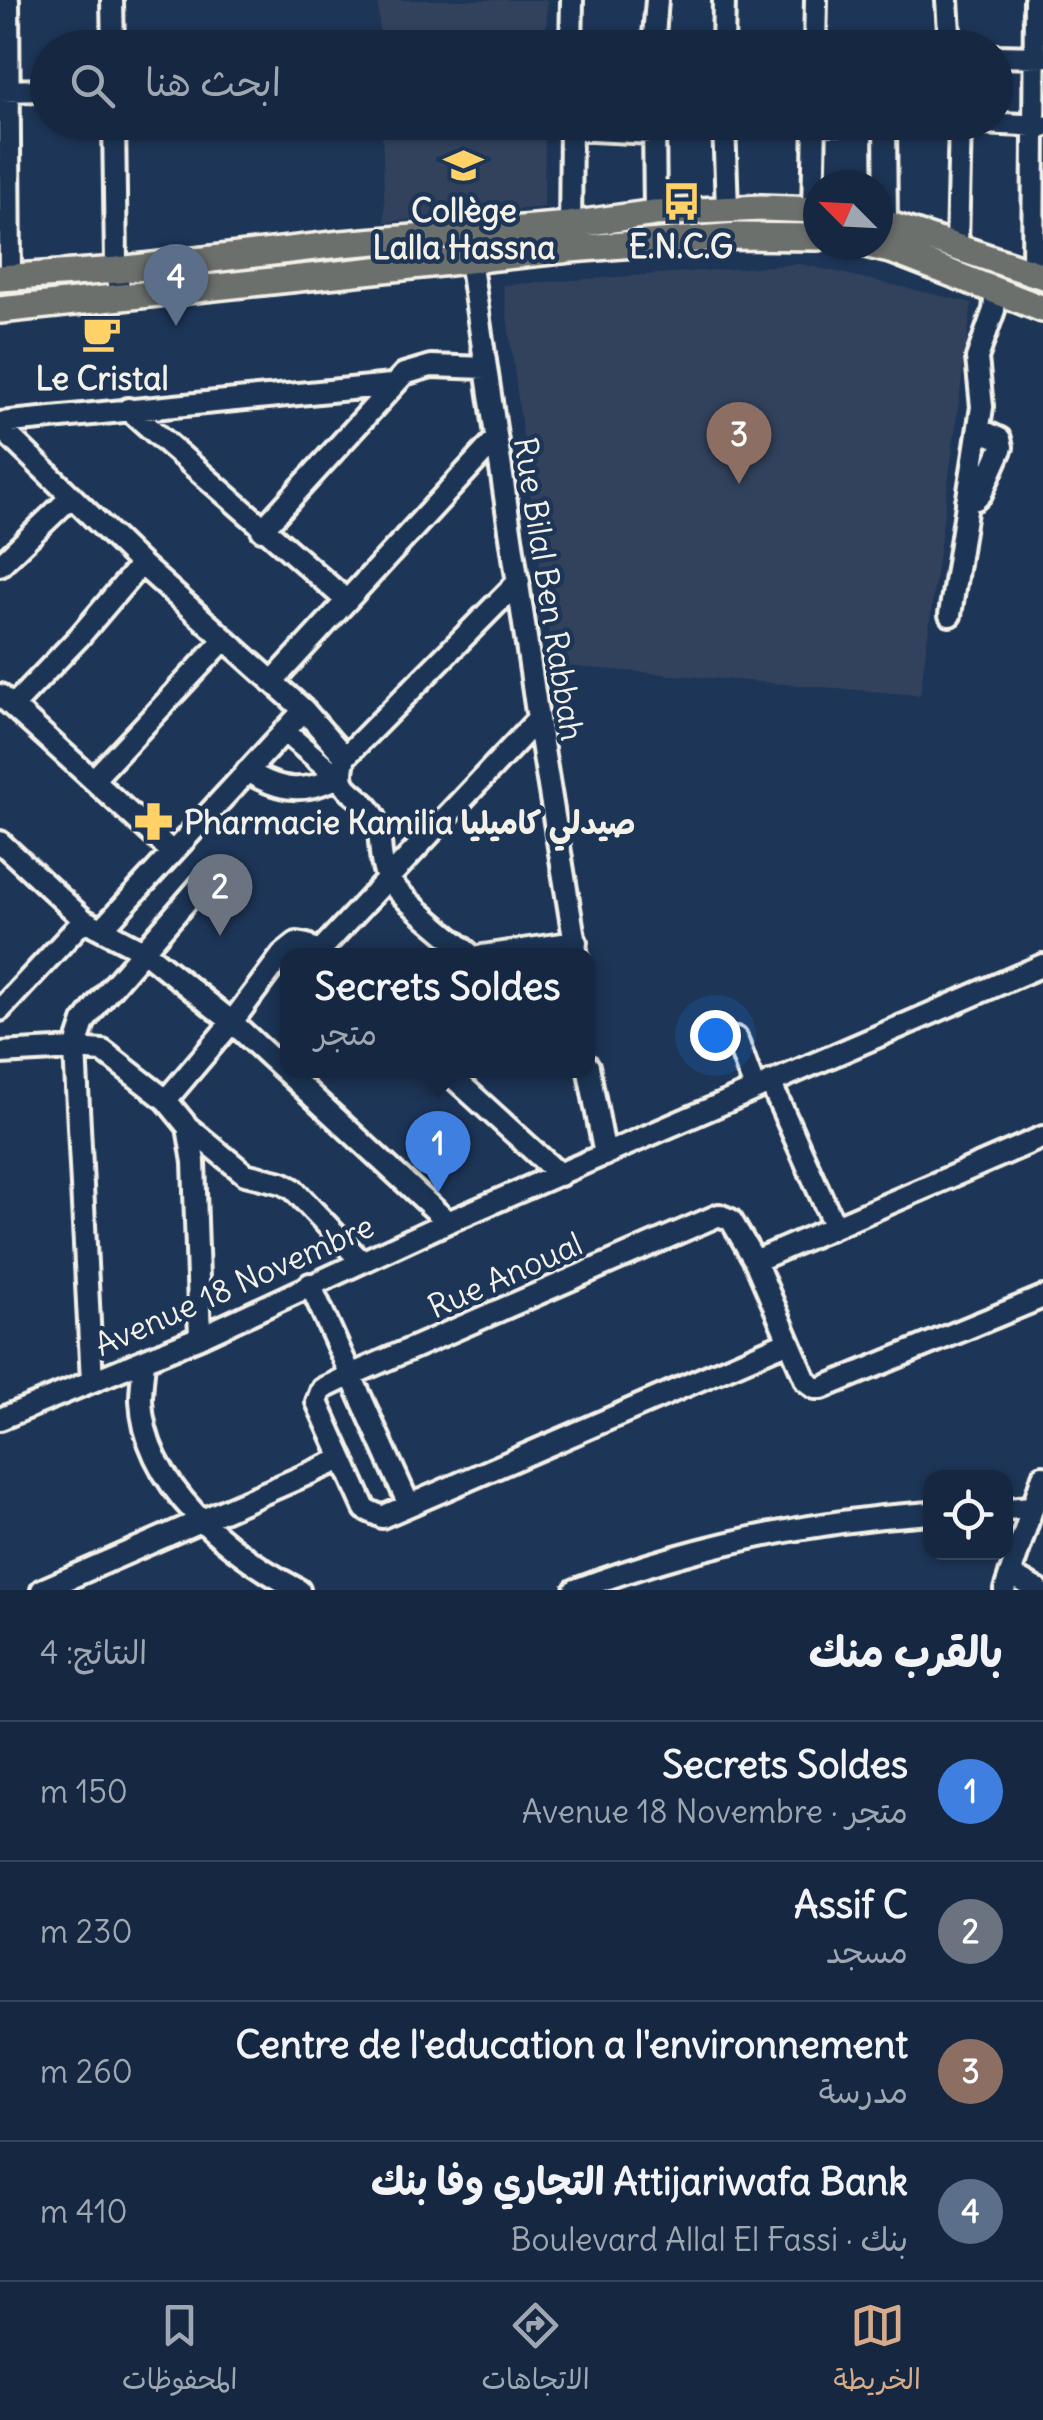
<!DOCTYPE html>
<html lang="ar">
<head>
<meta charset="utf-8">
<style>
  body { margin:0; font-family:Delius,"Playpen Sans Arabic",sans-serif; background:#23344c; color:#f1f3f6; direction:rtl }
  .controls { position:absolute; right:30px; bottom:30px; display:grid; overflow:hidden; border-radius:20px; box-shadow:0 2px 8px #0004 }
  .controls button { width:90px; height:90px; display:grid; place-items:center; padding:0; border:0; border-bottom:2px solid #35445a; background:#162841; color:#f1f3f6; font:50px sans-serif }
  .compass { position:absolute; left:803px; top:170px; width:90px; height:90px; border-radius:50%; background:#162841; box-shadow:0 2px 8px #0004; rotate:294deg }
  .you { position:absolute; left:715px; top:1035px; width:35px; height:35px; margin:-25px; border:8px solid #fff; border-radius:50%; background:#1a73e8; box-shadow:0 0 0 15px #1a73e833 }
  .badge { display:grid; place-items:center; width:65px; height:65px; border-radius:50%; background:#d6ab8b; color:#fff; font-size:32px; font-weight:700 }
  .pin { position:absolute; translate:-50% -82px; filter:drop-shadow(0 2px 5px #0008) }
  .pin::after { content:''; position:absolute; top:52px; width:35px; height:30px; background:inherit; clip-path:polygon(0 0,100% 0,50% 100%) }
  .popup { position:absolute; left:280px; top:948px; width:315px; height:130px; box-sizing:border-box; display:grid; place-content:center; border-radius:20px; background:#162841; filter:drop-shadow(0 2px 8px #0005); font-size:32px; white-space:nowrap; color:#9ea6b1 }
  .popup b { font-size:38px; color:#f1f3f6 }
  .popup::after { content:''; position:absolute; left:50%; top:100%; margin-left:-20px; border:20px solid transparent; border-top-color:#162841 }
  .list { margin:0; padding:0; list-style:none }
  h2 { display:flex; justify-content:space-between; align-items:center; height:130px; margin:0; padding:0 40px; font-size:42px }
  h2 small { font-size:32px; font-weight:400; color:#9ea6b1 }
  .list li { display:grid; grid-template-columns:65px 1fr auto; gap:30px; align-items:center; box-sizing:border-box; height:140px; padding:0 40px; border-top:2px solid #35445a }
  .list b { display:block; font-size:38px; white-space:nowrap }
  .list p { margin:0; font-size:32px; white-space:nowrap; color:#9ea6b1 }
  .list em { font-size:32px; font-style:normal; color:#9ea6b1 }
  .icon { flex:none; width:55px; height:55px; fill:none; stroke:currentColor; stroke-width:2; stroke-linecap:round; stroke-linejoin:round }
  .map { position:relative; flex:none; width:1043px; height:1590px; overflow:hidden; direction:ltr }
  .search { position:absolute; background:#162841; box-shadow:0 2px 8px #0004; left:30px; right:30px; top:30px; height:110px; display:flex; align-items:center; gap:25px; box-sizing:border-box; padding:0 35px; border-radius:55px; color:#9ea6b1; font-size:38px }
  .sheet { height:690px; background:#162841 }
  nav { display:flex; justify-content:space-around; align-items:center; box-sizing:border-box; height:140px; border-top:2px solid #35445a; background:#162841; font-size:28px; color:#9ea6b1 }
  nav a { display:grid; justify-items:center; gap:5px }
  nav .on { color:#d6ab8b }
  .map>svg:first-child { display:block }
  .built { fill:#31425d }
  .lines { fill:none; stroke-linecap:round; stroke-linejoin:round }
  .minor-casing { stroke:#f4f1e8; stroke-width:28 }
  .major-casing { stroke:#f4f1e8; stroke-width:32 }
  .minor { stroke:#1d3557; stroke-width:20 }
  .major { stroke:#6c706d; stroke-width:25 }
  .labels { text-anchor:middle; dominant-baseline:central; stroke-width:9; stroke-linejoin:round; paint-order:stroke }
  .poi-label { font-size:32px; font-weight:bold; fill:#f4f1e8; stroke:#1d3557 }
  .street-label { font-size:32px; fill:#f4f1e8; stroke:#1d3557 }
</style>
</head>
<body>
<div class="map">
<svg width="1043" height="1590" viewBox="0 0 1043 1590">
  <rect width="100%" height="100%" fill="#1d3557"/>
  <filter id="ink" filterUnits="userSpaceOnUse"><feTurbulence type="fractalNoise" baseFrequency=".01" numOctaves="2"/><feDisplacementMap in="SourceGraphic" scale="20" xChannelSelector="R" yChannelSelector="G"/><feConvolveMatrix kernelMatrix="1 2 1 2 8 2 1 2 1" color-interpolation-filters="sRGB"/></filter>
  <g filter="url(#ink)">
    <path class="built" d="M378 0H547L546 47H380Z
      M382 123H545L544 207 385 222Z
      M801 264 972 303 920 695 553 665 503 285Z"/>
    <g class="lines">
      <defs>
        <path id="minor" d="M8 0 10 277
          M112 0 113 48
          M947 0 950 48
          M571 48 572 0
          M653 48 657 0
          M723 48 724 0
          M815 48 816 0
          M996 56 1043 57
          M0 91 48 90
          M114 122 116 262 120 299
          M654 122 655 213
          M724 122 727 210
          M962 122 1043 126
          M724 123 958 122
          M885 124 886 223
          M571 129 653 133
          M813 210 815 122
          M570 235 571 122
          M957 245 960 122
          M468 246 538 719 577 956
          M1033 272 1035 0
          M128 409 346 600
          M0 423 391 385
          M0 427 141 564 304 710 345 757
          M967 501 976 499 981 494 1002 447 1000 439 979 429
          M262 530 404 374 431 366 486 368
          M0 565 71 497
          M950 615 982 407 977 358 994 310 996 290
          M272 682 495 440
          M0 695 172 852
          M13 706 79 637 141 564
          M284 731 337 776
          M247 771C281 792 305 794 340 776
          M94 779 225 639
          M0 842 84 920 145 952 232 1022 448 1222
          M102 929 304 710
          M317 954 538 719
          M472 956C453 939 395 895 386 875 377 856 384 832 373 814 357 788 334 795 345 757L519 581
          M483 956 576 942
          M0 1010 84 920
          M736 1038 755 1089
          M0 1053 75 1049 84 1022 99 1002 204 881
          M588 1066 605 1155
          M445 1070 560 1175
          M770 1082 834 1225
          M166 1100 232 1022 282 955 297 943 307 945 319 956
          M188 1127 245 1174 282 1183 293 1189 361 1261
          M755 1261 1043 1137
          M310 1284 409 1505
          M789 1341 382 1517 365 1509 317 1402 322 1389 353 1374 719 1215 731 1220 755 1261 806 1381 815 1388H822L1043 1297
          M144 1361C143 1374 141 1388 141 1400 144 1486 230 1554 299 1590
          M92 1381 75 1049 103 1051 166 1100 188 1127 194 1162 200 1337
          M0 1419 200 1337 448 1222 1043 965
          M1006 1509 1032 1507
          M1010 1574 1038 1590
          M42 1590 342 1459
          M575 1590C689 1547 808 1521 930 1513
          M1005 1590 1043 1476"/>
        <path id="major" d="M878 221 1043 276
          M869 245 894 251 1043 309
          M0 278 118 270 341 244 569 225 655 213 761 208 818 210
          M0 310 571 249 738 236 818 237"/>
      </defs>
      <use href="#minor" class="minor-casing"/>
      <use href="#major" class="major-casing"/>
      <use href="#minor" class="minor"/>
      <use href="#major" class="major"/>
    </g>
  </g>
  <defs>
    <symbol id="school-bare" viewBox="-9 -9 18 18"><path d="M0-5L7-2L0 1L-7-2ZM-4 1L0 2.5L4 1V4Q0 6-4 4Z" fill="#ffd166" stroke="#1d3557" stroke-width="2.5" paint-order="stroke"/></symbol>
    <symbol id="bus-bare" viewBox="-9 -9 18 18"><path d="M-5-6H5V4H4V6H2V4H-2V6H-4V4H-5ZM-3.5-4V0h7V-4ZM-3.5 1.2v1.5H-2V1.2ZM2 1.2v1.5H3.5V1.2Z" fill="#ffd166" stroke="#1d3557" stroke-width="2.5" paint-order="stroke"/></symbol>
    <symbol id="cafe-bare" viewBox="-9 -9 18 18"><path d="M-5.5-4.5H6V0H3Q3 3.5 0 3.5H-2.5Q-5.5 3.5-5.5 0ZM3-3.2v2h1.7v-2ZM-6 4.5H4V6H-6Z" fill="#ffd166" stroke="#1d3557" stroke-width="2.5" paint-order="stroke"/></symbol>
    <symbol id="pharmacy-bare" viewBox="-9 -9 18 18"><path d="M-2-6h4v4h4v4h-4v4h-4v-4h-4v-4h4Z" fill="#ffd166" stroke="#1d3557" stroke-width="2.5" paint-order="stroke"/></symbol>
  </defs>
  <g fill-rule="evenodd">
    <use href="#school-bare" x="436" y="138" width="55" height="55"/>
    <use href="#bus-bare" x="654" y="174" width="55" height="55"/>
    <use href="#cafe-bare" x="74" y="306" width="55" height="55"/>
    <use href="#pharmacy-bare" x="126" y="794" width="55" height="55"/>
  </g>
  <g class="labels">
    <g class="poi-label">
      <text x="464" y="210">Collège<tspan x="464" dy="37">Lalla Hassna</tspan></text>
      <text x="681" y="246">E.N.C.G</text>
      <text x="102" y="378">Le Cristal</text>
      <text x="184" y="822" text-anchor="start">Pharmacie Kamilia صيدلي كاميليا</text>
    </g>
    <g class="street-label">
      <text transform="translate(549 589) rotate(81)">Rue Bilal Ben Rabbah</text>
      <text transform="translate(505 1275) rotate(-24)">Rue Anoual</text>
      <text transform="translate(234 1285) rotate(-24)">Avenue 18 Novembre</text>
    </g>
  </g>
</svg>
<div class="controls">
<button><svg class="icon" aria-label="locate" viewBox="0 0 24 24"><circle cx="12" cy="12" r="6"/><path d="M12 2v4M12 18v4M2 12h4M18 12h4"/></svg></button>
</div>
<svg class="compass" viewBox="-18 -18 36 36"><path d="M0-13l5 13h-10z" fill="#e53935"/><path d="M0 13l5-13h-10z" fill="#9ea6b1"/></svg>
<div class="you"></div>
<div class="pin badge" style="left:438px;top:1193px;background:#3f7fe0">1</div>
<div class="popup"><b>Secrets Soldes</b>متجر</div>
<div class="pin badge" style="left:220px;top:936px;background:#6b7280">2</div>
<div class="pin badge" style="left:739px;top:484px;background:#8d6e63">3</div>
<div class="pin badge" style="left:176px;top:326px;background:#5c6f8a">4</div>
<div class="search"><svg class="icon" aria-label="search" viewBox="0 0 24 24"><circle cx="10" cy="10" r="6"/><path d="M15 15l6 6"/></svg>ابحث هنا</div>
</div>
<section class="sheet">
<h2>بالقرب منك<small>النتائج: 4</small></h2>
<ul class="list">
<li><span class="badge" style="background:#3f7fe0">1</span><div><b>Secrets Soldes</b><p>متجر · Avenue 18 Novembre</p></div><em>150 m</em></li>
<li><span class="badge" style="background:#6b7280">2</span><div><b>Assif C</b><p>مسجد</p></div><em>230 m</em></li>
<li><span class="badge" style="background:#8d6e63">3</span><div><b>Centre de l'education a l'environnement</b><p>مدرسة</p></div><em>260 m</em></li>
<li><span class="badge" style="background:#5c6f8a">4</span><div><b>Attijariwafa Bank التجاري وفا بنك</b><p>بنك · Boulevard Allal El Fassi</p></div><em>410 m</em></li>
</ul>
</section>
<nav>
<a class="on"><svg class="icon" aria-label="map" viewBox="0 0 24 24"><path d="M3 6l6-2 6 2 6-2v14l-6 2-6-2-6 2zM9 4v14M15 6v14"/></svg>الخريطة</a>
<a><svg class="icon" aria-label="directions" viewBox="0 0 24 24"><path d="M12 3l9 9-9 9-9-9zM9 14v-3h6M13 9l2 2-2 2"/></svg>الاتجاهات</a>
<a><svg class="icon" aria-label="saved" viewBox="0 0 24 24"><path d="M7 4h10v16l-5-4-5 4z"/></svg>المحفوظات</a>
</nav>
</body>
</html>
